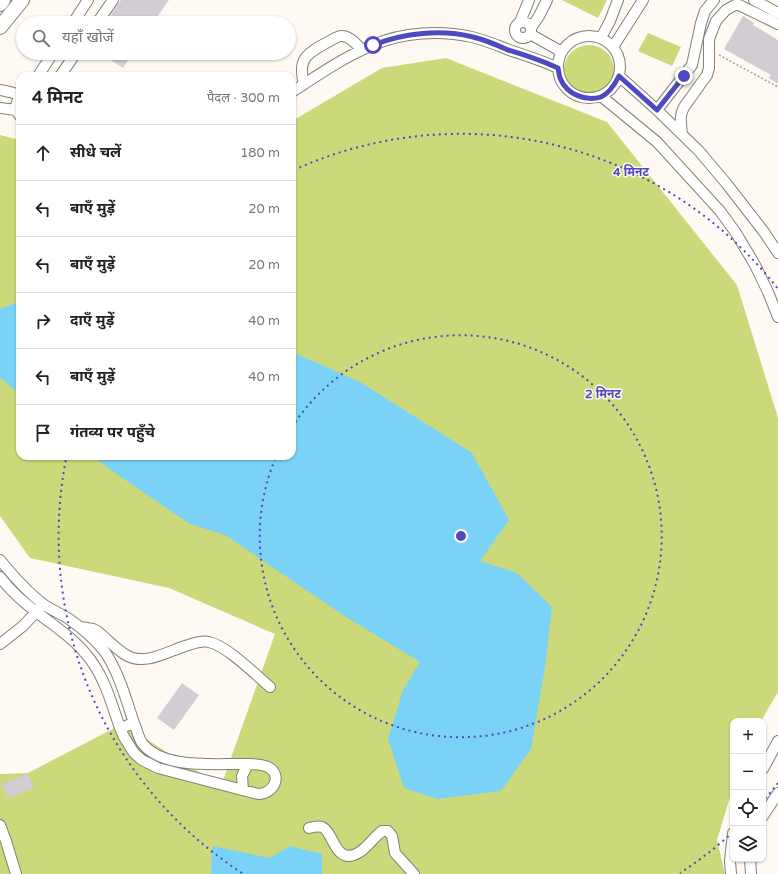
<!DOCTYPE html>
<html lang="hi">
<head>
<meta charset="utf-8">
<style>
  body { margin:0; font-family:"Varela Round","Noto Sans Devanagari",sans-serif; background:#f2f2f2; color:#222 }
  .controls { position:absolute; right:12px; bottom:12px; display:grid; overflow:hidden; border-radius:8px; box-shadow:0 1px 3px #0004 }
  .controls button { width:36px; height:36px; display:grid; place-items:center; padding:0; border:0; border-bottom:1px solid #e0e0e0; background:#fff; color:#222; font:20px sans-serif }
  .stop { position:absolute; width:12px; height:12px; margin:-9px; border:3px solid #4f49c0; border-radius:50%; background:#fff }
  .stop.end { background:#4f49c0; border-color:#fff; box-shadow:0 1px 4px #0008 }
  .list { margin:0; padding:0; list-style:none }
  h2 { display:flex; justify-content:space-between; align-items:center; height:52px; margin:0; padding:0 16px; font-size:17px }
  h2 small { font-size:13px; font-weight:400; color:#767676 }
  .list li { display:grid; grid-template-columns:26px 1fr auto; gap:12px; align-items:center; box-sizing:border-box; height:56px; padding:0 16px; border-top:1px solid #e0e0e0 }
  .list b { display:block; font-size:15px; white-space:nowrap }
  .list em { font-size:13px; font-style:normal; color:#767676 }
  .icon { flex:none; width:22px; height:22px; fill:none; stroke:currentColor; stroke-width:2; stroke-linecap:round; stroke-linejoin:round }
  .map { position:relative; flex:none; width:778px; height:874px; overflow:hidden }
  .search { position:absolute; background:#fff; box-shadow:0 1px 3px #0004; left:16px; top:16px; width:280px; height:44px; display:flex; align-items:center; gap:10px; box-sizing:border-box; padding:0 14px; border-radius:22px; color:#767676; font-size:15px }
  .panel { position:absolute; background:#fff; box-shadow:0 1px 3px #0004; left:16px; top:72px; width:280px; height:388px; border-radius:12px }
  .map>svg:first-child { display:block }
  .green { fill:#cbd97b }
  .water { fill:#7ad2f6 }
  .building { fill:#d3cdd3 }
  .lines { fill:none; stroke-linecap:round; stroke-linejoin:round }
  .minor-casing { stroke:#84807a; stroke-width:12 }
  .secondary-casing { stroke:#84807a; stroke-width:16 }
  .path { stroke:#a39e9a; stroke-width:1.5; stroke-dasharray:2 2; stroke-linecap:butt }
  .minor { stroke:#fff; stroke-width:10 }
  .secondary { stroke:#fff; stroke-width:14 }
  .route { stroke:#4f49c0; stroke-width:5 }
  .ring { fill:none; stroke:#4f49c0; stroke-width:2; stroke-dasharray:2 4 }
  .centre { fill:#4f49c0; stroke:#fff9f3; stroke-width:2 }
  .ring-label { font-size:12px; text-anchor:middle; font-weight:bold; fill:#4f49c0; stroke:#fff9f3; stroke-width:3; stroke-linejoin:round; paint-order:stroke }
</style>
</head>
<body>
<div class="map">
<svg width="778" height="874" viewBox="0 0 778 874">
  <rect width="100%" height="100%" fill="#fff9f3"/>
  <path class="green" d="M562 0H607L598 18Z
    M648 33 681 47 672 66 638 51Z
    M564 70a25 25 0 1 1 50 0a25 25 0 1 1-50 0Z
    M446 58 607 122 737 285 778 418V692L761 721H733V787L717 840 725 874H0V774L28 773 122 724 221 786 275 634 169 588 30 558 0 516V135L20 140V456H292V121L382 68Z"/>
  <path class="water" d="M20 301V395L6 382 0 378V309Z
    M292 352 360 382 472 453 509 520 480 561 517 573 552 607 545 667 531 749 501 791 437 799 404 788 388 739 403 690 420 662 346 617 225 535 190 524 118 475 92 456H292Z
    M212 846 270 858 290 846 322 854V874H211Z"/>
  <path class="building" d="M121 0H169L153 23H105Z
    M743 16 754 23 753 25 778 40V84L769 78 771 75 724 49Z
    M100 53H133L123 68Z
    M182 683 199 695 174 730 157 718Z
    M28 774 34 788 8 798 2 784Z"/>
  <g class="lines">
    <defs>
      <path id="minor" d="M754 0 778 13
        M520 22 529 0
        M515 30a8 8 0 1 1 16 0a8 8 0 1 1-16 0Z
        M73 23 88 0
        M97 23 113 0
        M531 28 539 16 547 0
        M530 34 562 52
        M558 67a31 31 0 1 1 62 0a31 31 0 1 1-62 0Z
        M601 38 610 21 618 0
        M613 47 643 0
        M38 76 53 53
        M60 76 76 53
        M619 76 657 110 699 151 726 183 764 232 778 253
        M304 84C297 59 307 53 328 42 332 40 337 36 342 36 350 36 357 45 362 50
        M0 90 10 92 20 95
        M292 92C318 75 344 57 373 45 403 32 440 30 472 37 485 40 499 46 512 51 527 56 543 61 558 68
        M601 96 657 142 720 211 736 233 755 265 768 292 778 317
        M20 98C15 103 15 110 20 116
        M0 108 16 110
        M657 110 692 65 701 23 705 11 714 0
        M682 134C681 124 679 116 684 107L707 75 709 68V39L716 21 726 10 735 5H739L778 24
        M0 560C13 576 26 591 43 604 51 610 60 613 69 619 82 628 95 639 105 652 119 673 126 699 134 723L120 728C111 702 104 674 85 653 72 637 54 626 38 613 24 603 11 591 0 577
        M80 627 93 629 97 631C107 639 116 649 126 655 144 666 167 652 185 646 192 644 201 640 209 642 227 646 255 674 270 687
        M0 644 23 626 40 608
        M120 728 124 737 134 753 142 760 158 768 258 794C274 794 283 775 268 767 260 763 247 764 238 764 209 764 161 768 142 743 138 737 137 729 134 723
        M763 769 778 741
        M243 790 242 776 248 764
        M763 816 778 793
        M0 825 6 841 16 874
        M309 828C313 827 318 826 322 827 334 832 335 866 358 853 367 848 373 838 382 831H388L392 836 395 853 414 874
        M750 859 751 874
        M731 874 730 861 733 833"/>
      <path id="secondary" d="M0 4 3 0
        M0 27 22 0"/>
    </defs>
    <use href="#minor" class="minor-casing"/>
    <use href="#secondary" class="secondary-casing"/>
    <path class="path" d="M719 55 778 87"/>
    <use href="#minor" class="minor"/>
    <use href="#secondary" class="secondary"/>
  </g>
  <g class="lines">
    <path class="route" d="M373 45C404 33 441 29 473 37 485 40 497 45 508 50 525 55 542 61 558 68 559 72 559 77 561 80 567 94 586 102 601 97 610 93 615 84 619 76L657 110 684 76"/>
  </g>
  <g class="ring">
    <path d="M292 427A201 201 0 1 1 276 457"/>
    <path d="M778 783A402 402 0 0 1 764 800M733 832A402 402 0 0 1 680 873M242 873A402 402 0 0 1 66 459M294 170A402 402 0 0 1 778 289"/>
  </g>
  <circle cx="461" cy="536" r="6" class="centre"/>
  <g class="ring-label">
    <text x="631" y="176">4 मिनट</text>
    <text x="603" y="398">2 मिनट</text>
  </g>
</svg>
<div class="controls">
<button>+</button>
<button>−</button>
<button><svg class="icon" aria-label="locate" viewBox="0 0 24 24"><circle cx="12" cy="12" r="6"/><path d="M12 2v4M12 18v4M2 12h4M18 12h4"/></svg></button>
<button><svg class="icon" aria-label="layers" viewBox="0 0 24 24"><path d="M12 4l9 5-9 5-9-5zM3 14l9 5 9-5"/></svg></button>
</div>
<div class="stop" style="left:373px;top:45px"></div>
<div class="stop end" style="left:684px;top:76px"></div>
<div class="search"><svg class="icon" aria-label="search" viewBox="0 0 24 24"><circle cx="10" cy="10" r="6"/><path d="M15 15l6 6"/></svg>यहाँ खोजें</div>
<section class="panel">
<h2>4 मिनट<small>पैदल · 300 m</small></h2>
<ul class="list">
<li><svg class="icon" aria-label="ahead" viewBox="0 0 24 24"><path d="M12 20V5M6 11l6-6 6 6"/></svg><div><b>सीधे चलें</b></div><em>180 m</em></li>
<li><svg class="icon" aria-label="left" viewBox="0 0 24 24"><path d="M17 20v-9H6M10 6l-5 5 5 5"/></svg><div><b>बाएँ मुड़ें</b></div><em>20 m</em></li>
<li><svg class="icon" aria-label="left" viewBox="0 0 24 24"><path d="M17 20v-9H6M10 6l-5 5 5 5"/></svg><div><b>बाएँ मुड़ें</b></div><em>20 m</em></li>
<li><svg class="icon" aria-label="right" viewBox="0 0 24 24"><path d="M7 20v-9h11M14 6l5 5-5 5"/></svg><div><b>दाएँ मुड़ें</b></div><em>40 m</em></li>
<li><svg class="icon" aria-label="left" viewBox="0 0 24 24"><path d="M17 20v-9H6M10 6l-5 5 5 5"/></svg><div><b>बाएँ मुड़ें</b></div><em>40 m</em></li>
<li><svg class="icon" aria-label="arrive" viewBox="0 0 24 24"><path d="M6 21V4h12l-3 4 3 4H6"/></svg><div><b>गंतव्य पर पहुँचे</b></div></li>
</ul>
</section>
</div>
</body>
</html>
